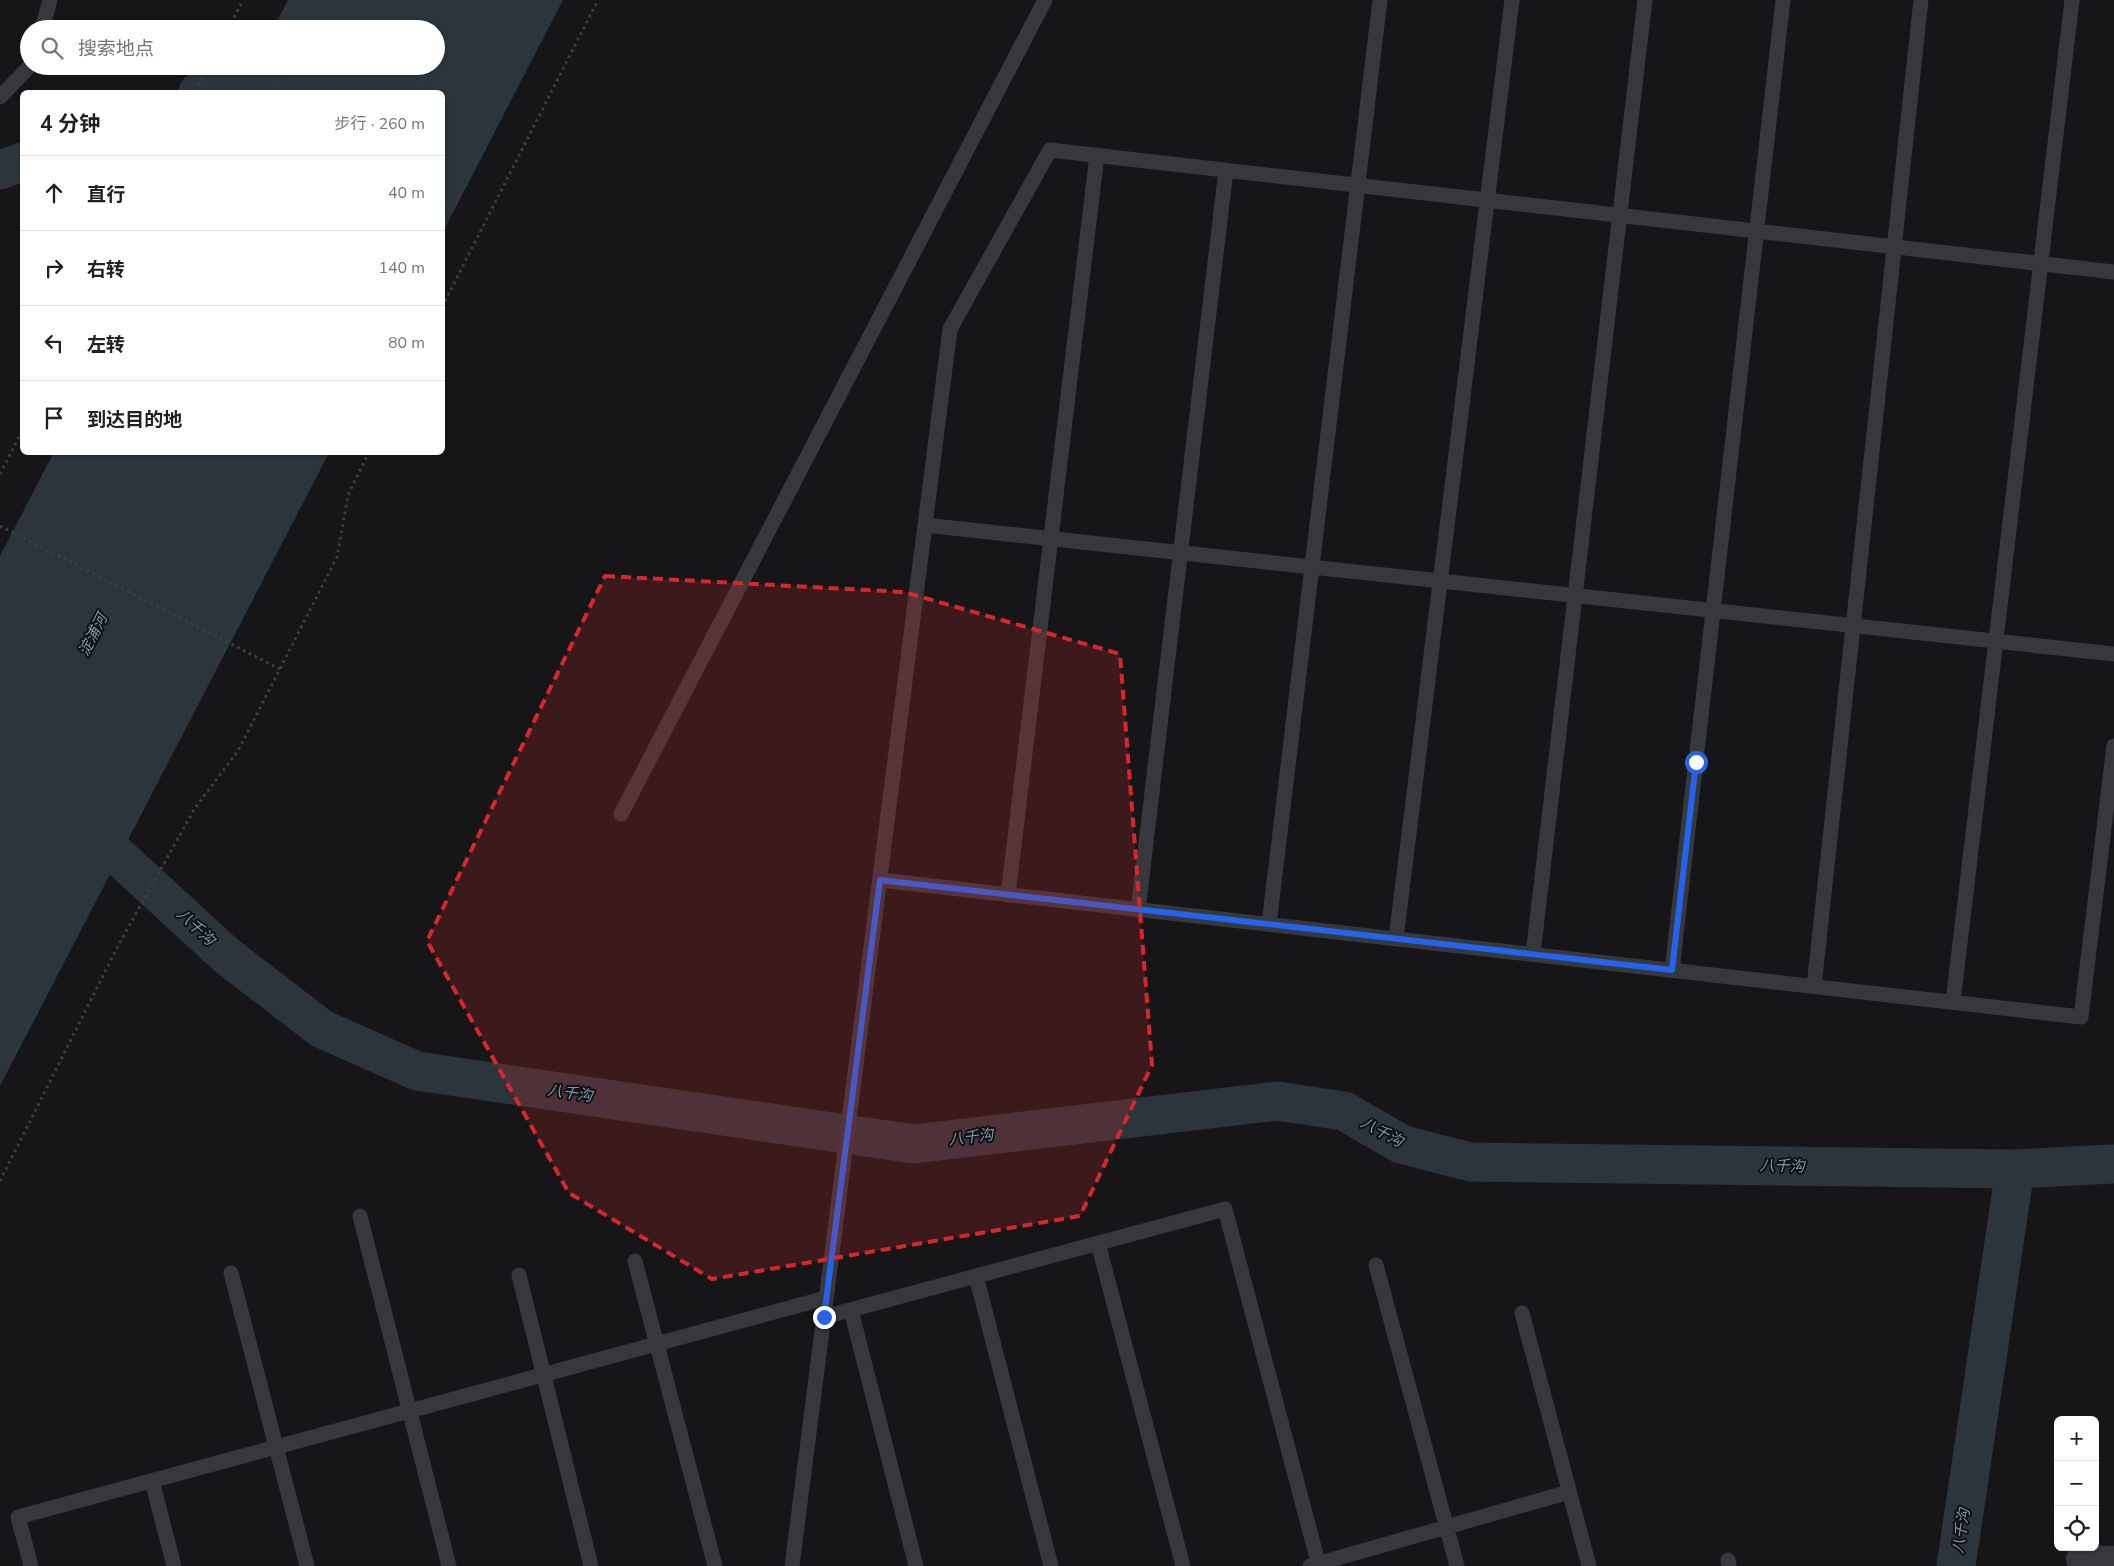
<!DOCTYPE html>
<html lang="zh">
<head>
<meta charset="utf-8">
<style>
  body { margin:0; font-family:"Nunito Sans","Noto Sans SC",sans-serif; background:#f2f2f2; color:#202124 }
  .controls { position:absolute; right:15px; bottom:15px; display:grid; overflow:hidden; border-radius:8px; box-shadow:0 1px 4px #0004 }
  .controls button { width:45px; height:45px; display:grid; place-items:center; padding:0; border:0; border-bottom:1px solid #e0e0e0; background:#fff; color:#202124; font:25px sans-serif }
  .stop { position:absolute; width:15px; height:15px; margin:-11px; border:4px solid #2563eb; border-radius:50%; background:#fff }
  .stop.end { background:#2563eb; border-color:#fff; box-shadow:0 1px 5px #0008 }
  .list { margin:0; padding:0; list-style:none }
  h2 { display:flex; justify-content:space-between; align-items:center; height:65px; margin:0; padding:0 20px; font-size:21px }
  h2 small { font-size:16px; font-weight:400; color:#757577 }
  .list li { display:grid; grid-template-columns:32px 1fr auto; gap:15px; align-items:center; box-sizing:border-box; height:75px; padding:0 20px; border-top:1px solid #e0e0e0 }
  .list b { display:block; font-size:19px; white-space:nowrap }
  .list em { font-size:16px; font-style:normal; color:#757577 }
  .icon { flex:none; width:28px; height:28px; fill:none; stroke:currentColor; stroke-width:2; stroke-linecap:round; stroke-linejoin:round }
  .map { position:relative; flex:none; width:2114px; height:1566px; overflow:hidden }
  .search { position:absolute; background:#fff; box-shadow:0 1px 4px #0004; left:20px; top:20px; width:425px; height:55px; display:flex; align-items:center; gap:12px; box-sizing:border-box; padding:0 18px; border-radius:28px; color:#757577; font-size:19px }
  .panel { position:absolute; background:#fff; box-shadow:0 1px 4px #0004; left:20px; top:90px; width:425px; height:365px; border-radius:8px }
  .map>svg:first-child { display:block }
  .water { fill:#2c353c }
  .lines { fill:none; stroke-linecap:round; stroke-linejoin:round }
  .canal { stroke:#2c353c; stroke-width:39 }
  .path { stroke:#3d3f44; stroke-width:3; stroke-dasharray:2.5 4; stroke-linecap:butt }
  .lane { stroke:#37383d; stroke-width:15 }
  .street { stroke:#37383d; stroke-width:28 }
  .route { stroke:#2563eb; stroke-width:6 }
  .marked { fill:#d62828; fill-opacity:0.2; stroke:#d62828; stroke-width:4; stroke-dasharray:10 6; stroke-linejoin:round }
  .labels { text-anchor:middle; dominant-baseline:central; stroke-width:4; stroke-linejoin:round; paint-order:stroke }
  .water-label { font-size:15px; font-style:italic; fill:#7f9bb3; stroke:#111113 }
</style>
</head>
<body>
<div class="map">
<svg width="2114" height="1566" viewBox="0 0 2114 1566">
  <rect width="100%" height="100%" fill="#161618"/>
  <path class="water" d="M288 0H563L443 232 442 92H240L253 66H436V29H273Z
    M54 452 329 453 0 1086V556Z"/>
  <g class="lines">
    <path class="canal" d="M198 92 265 66
      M0 170 22 162
      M81 822 227 956 322 1029 417 1071 914 1144 1277 1101 1344 1111 1401 1144 1470 1162 2015 1169 2114 1164
      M1956 1566 2015 1169"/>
    <path class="path" d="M228 29 243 0
      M196 92 209 66
      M442 307 598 0
      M0 474 22 431
      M0 526 280 669
      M0 1181 119 944 195 808 238 751 337 557 348 495 369 452"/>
    <path class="lane" d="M42 29 50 0
      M0 97 30 66
      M925 525 2114 654
      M621 814 1045 0
      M880 880 2081 1017 2114 746
      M1008 895 1097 155
      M1138 910 1226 170
      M1269 924 1380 0
      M1396 939 1512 0
      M1533 954 1645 0
      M1672 970 1783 0
      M1814 986 1921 0
      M1953 1002 2072 0
      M360 1216 449 1566
      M1098 1243 1183 1566
      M635 1261 715 1566
      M1376 1265 1457 1566
      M231 1273 307 1566
      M519 1275 591 1566
      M976 1276 1051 1566
      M851 1310 916 1566
      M1522 1313 1589 1566
      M824 1317 1225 1209 1319 1566
      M152 1481 174 1566
      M1728 1560 1729 1566
      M31 1566 18 1517 826 1298
      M792 1566 950 329 1050 150 2114 272
      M1310 1566 1569 1492"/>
    <path class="street" d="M2080 1559 2114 1560"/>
  </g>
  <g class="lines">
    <path class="route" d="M824 1317 880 880 1672 970 1696 762"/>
  </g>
  <path class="marked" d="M605 576 904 592 1120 654 1152 1065 1080 1216 712 1279 569 1193 427 941Z"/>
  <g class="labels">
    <g class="water-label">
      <text transform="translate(93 635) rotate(-63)">淀浦河</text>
      <text transform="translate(196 927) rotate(43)">八千沟</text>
      <text transform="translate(570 1093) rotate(8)">八千沟</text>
      <text transform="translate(1382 1132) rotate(28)">八千沟</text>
      <text transform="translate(971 1137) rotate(-7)">八千沟</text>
      <text transform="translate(1782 1166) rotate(1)">八千沟</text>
      <text transform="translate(1961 1531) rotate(-81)">八千沟</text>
    </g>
  </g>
</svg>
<div class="controls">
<button>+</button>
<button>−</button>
<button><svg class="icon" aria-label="locate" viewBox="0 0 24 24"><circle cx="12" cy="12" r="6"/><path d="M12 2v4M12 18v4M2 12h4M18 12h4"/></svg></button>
</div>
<div class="stop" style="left:1696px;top:762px"></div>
<div class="stop end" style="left:824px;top:1317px"></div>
<div class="search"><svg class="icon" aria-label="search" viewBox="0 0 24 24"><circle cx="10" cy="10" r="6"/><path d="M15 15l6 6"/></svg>搜索地点</div>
<section class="panel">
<h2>4 分钟<small>步行 · 260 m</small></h2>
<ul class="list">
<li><svg class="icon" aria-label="ahead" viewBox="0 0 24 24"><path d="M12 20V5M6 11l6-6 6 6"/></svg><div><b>直行</b></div><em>40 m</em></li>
<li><svg class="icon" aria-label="right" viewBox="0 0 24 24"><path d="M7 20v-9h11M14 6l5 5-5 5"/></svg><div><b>右转</b></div><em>140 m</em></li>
<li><svg class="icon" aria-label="left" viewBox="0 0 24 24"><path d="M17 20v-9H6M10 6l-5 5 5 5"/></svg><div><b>左转</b></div><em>80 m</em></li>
<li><svg class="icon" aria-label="arrive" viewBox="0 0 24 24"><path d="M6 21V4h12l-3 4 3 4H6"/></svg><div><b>到达目的地</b></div></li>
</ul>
</section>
</div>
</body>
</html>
